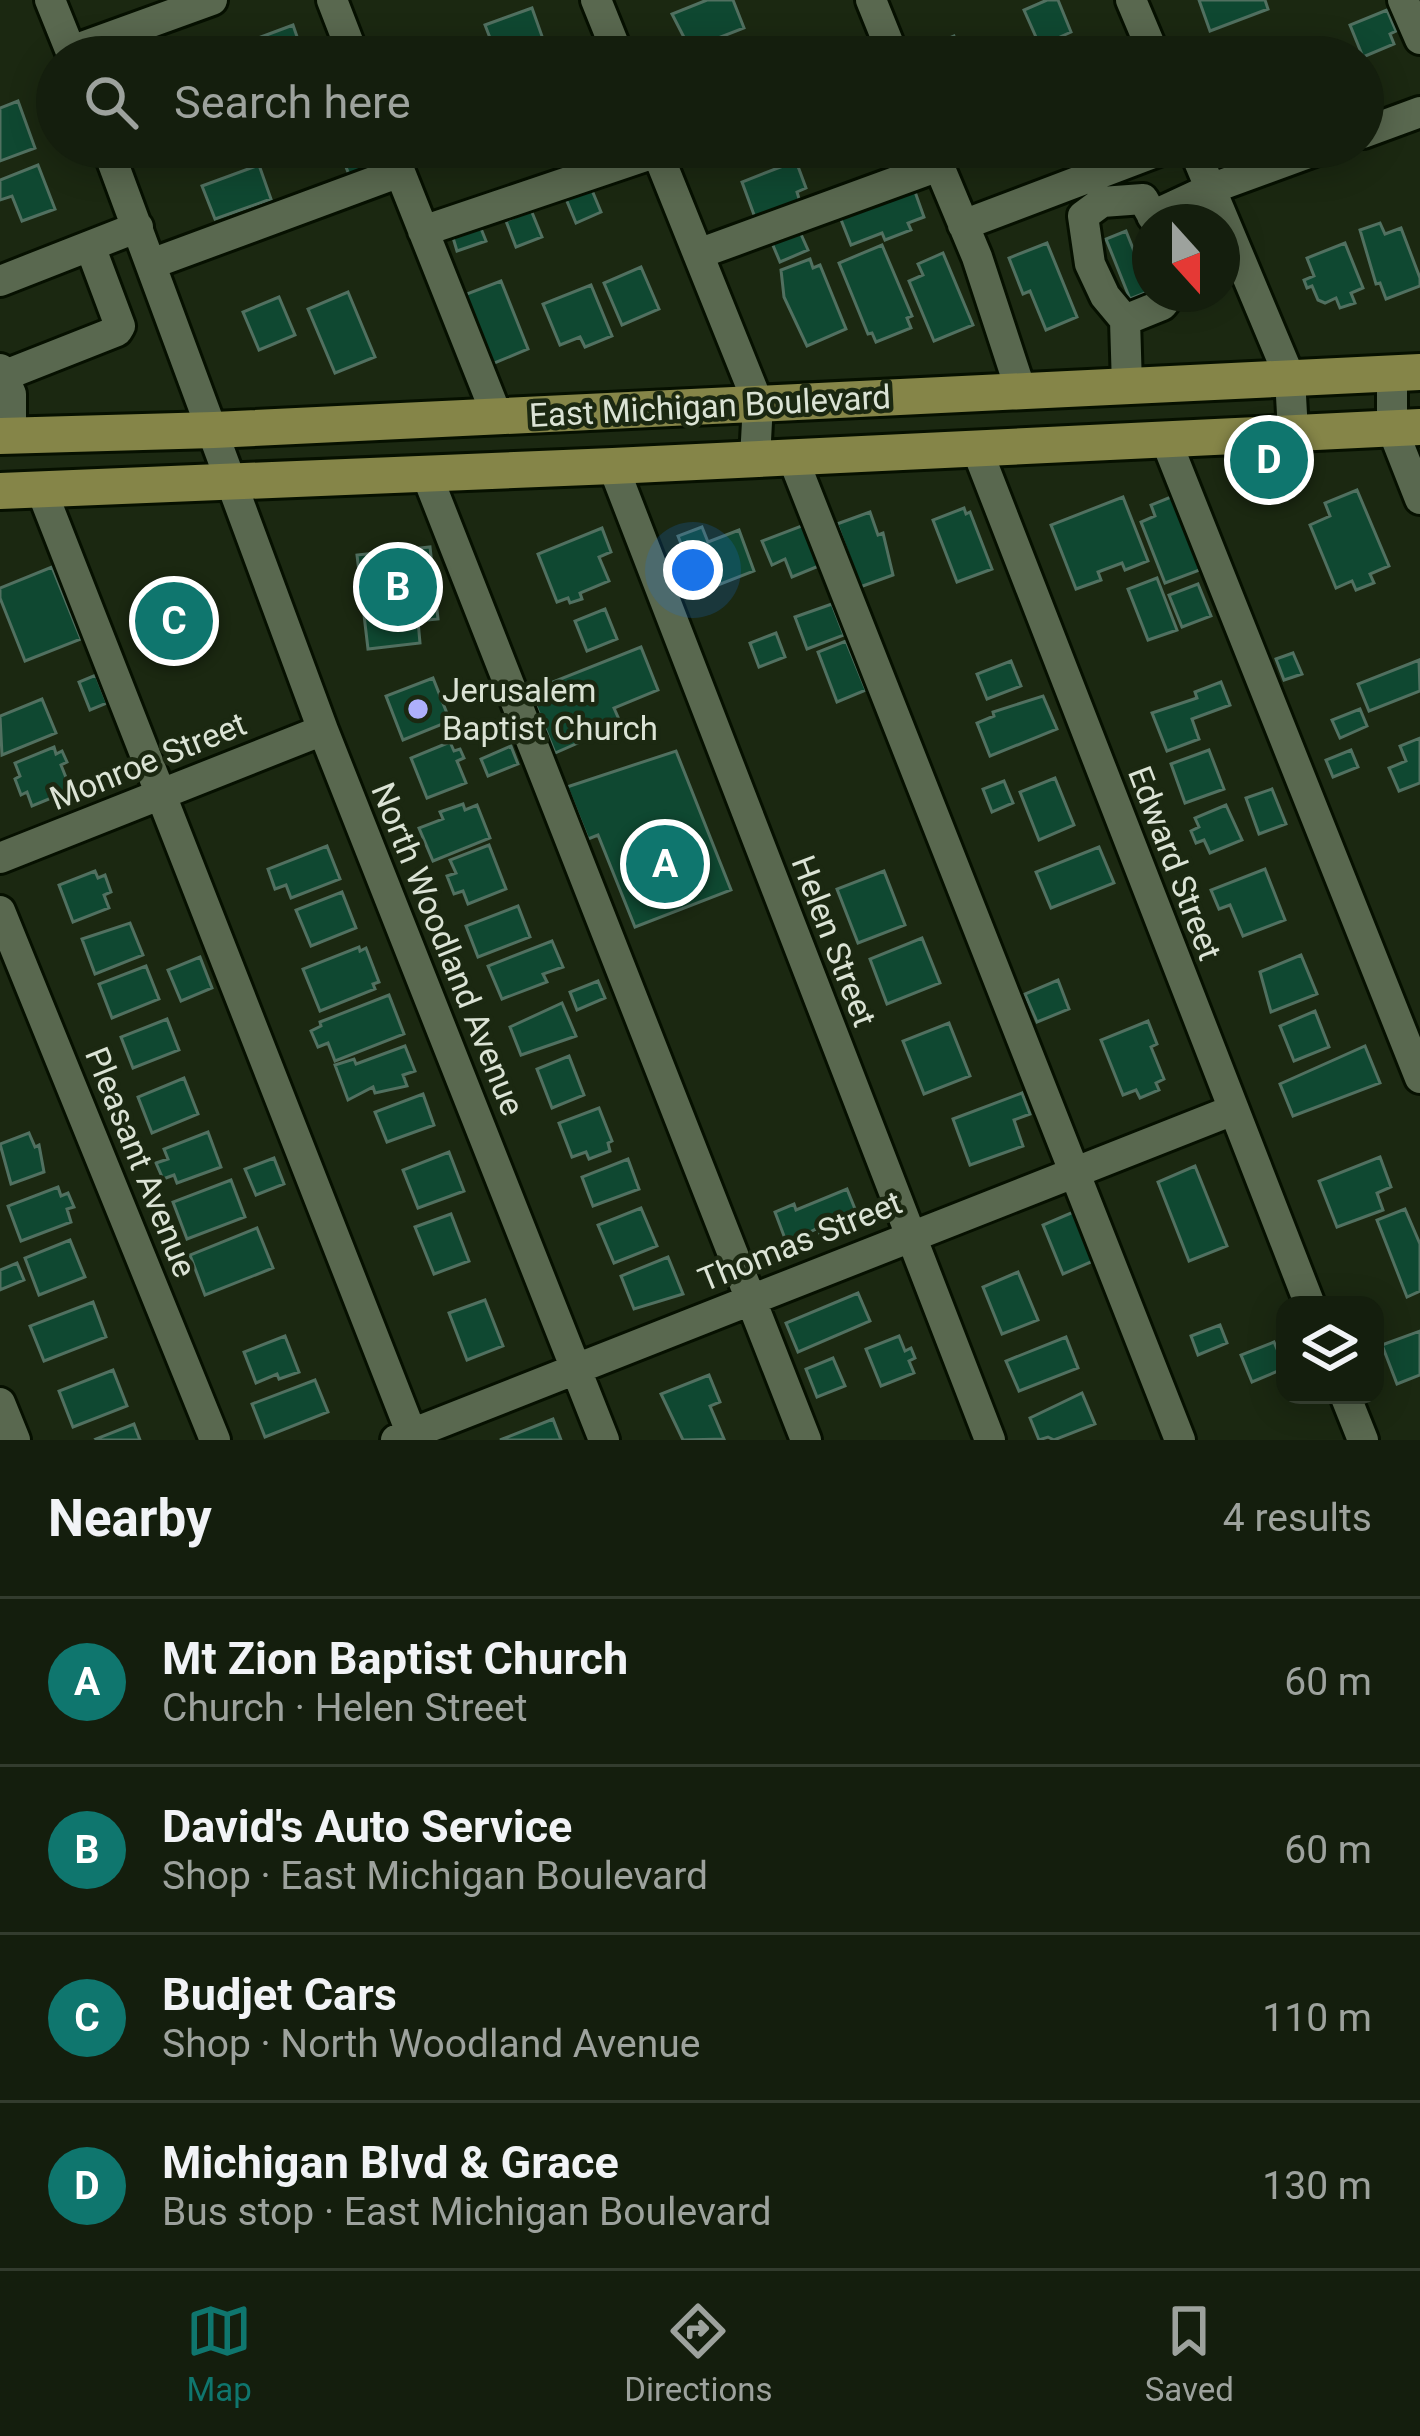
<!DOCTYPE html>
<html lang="en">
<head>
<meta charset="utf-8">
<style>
  body { margin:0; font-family:Roboto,sans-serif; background:#1d2716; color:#f1f3f6 }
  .controls { position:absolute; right:36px; bottom:36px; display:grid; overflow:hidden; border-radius:24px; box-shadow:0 6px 30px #0003 }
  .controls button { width:108px; height:108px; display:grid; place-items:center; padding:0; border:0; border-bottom:3px solid #333c2e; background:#141e0d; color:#f1f3f6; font:60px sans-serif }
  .compass { position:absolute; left:1132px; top:204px; width:108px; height:108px; border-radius:50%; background:#141e0d; box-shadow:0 6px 30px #0003; rotate:159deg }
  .you { position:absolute; left:693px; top:570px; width:42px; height:42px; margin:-30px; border:9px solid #fff; border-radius:50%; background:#1a73e8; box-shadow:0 0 0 18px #1a73e833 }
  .badge { display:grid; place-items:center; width:78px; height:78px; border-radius:50%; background:#0f766e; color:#fff; font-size:39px; font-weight:700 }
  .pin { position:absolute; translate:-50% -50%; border:6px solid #fff; box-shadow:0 3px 12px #0006 }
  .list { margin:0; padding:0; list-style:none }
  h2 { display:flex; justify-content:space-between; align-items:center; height:156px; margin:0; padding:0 48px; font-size:51px }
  h2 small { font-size:39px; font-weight:400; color:#9da29d }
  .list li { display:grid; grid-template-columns:78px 1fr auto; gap:36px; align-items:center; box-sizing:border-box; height:168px; padding:0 48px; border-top:3px solid #333c2e }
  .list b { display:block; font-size:45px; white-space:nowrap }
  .list p { margin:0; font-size:39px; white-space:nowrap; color:#9da29d }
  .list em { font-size:39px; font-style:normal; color:#9da29d }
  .icon { flex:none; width:66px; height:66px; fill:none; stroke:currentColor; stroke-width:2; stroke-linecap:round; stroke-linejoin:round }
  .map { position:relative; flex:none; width:1420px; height:1440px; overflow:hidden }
  .search { position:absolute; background:#141e0d; box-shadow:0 6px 30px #0003; left:36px; right:36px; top:36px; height:132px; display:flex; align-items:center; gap:30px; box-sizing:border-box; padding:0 42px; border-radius:66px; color:#9da29d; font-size:45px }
  .sheet { height:828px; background:#141e0d }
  nav { display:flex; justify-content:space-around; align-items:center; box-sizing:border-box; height:168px; border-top:3px solid #333c2e; background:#141e0d; font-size:33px; color:#9da29d }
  nav a { display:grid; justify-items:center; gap:6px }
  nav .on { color:#0f766e }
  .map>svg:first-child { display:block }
  .building { fill:#0f4831; stroke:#517060; stroke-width:3 }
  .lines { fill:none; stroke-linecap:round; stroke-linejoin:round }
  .minor-casing { stroke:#061000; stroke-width:36 }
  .major-casing { stroke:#061000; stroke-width:42 }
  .minor { stroke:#59684f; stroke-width:30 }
  .major { stroke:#858548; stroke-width:36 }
  .poi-dot { fill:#adaffb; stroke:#1b2811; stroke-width:4.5 }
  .labels { text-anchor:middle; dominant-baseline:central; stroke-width:9; stroke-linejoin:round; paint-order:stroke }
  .street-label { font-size:33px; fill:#dbe3d5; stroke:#1b2811 }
  .poi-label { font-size:33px; fill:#dbe3d5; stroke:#1b2811; text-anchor:start }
</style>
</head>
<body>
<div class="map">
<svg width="1420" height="1440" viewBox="0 0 1420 1440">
  <rect width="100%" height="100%" fill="#1b2811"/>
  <path class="building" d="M707 0H733L744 28 690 49 672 14Z
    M1047 0H1058L1071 32 1040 46 1024 10Z
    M1199 0H1265L1268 9 1210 31Z
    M532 8 543 39 497 56 485 25Z
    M1387 10 1396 31 1390 34 1394 44 1363 57 1350 25Z
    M293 25 304 57H268L261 37Z
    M954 36 963 57H932L928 47Z
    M403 40 409 57H376L374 52Z
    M18 101 35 148 0 161V108Z
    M190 147H247L212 160 210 155 195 161Z
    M530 147H588L537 166Z
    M373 151 380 170 352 182 344 162Z
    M796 161 806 188 797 192 800 202 757 223 742 182Z
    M38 165 55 209 22 221 12 196 0 200V180Z
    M259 165 271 199 215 219 202 186Z
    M589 183 601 212 576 223 564 194Z
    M914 189 924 217 908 223 911 230 885 240 882 233 851 245 840 217Z
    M531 210 542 237 516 247 506 221Z
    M478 221 486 241 457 251 451 231Z
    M1380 223 1385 234 1401 228 1420 278V286L1386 299 1380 283 1376 284 1360 230Z
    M1126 231 1150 291 1130 299 1106 239Z
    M800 232 808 250 780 262 772 243Z
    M1047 243 1077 317 1046 330 1030 291 1023 294 1009 258Z
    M1345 243 1363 288 1351 293 1355 303 1340 308 1336 298 1325 303 1318 300 1312 286 1307 288 1304 280 1314 276 1307 258Z
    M882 245 912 316 907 318 911 328 876 342 872 333 868 334 839 263Z
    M943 253 973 325 934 341 909 281 923 275 918 264Z
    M810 259 813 268 820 265 846 329 807 346 784 297 781 270Z
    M641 267 659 309 622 325 604 283Z
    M501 281 528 349 492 364 464 295Z
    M591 285 612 336 585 347 580 337 560 345 543 304Z
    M348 292 375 357 335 373 308 309Z
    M279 297 295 335 259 350 243 312Z
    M1357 490 1389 566 1370 574 1374 583 1356 590 1352 581 1336 588 1310 525 1330 516 1325 503Z
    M1176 495 1205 568 1165 583 1141 522 1155 516 1151 505Z
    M1123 497 1148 561 1125 570 1122 563 1098 572 1101 580 1076 589 1051 525Z
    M964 508 966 514 970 512 992 569 957 582 933 520Z
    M870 512 878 535 883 533 893 575 860 587 837 524Z
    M804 525 826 563 792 577 785 559 772 565 762 541Z
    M702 527 708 542 739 530 754 571 700 592 678 536Z
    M602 528 611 552 599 557 609 581 580 593 582 599 570 603 568 598 557 602 538 554Z
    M430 547 438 619 418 621 420 643 368 649 357 555Z
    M52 567 81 639 25 661 0 598V588Z
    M1157 578 1177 630 1148 640 1128 589Z
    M1198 584 1211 616 1182 627 1169 595Z
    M832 604 844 635 807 649 795 617Z
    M605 609 617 639 587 651 575 621Z
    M776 633 785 657 759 667 750 643Z
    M846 641 866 690 837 702 818 652Z
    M641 647 658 690 614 708 621 724 555 753 530 691Z
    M1293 653 1302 674 1284 680 1276 659Z
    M1419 660 1420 691 1369 711 1358 684Z
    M1011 661 1021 686 987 699 977 674Z
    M96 675 107 703 90 710 79 682Z
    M433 678 450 721 403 740 386 696Z
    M1221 682 1230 705 1192 719 1199 739 1167 751 1152 713 1197 698 1195 692Z
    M1043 696 1057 729 990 756 977 723 994 716 993 712Z
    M42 699 56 733 2 755 0 716Z
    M1360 709 1367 726 1340 738 1332 720Z
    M1420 738V783L1399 791 1389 768 1406 761 1400 746Z
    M450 742 454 751 460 749 464 758 457 761 466 783 427 798 411 758Z
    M511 746 518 764 488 776 481 759Z
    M54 747 56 754 62 751 67 762 61 765 71 790 32 806 27 792 21 795 15 779 20 776 15 763Z
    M1209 750 1224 789 1185 803 1171 764Z
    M1351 750 1358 767 1333 777 1326 760Z
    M676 751 731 890 635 927 598 835 588 839 567 787Z
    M1055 778 1074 825 1039 840 1020 792Z
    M1004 781 1013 803 992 812 983 789Z
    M1272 789 1286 824 1259 834 1246 798Z
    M463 804 465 810 477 805 490 838 433 861 419 828 443 819 440 812Z
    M1226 805 1242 840 1210 853 1204 840 1196 843 1191 831 1199 827 1195 818Z
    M489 845 506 889 468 904 463 891 454 894 447 876 456 873 450 860Z
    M327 846 340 879 291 898 286 885 275 889 268 869Z
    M1099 847 1114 883 1051 908 1036 872Z
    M1265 869 1285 920 1243 936 1230 905 1219 909 1211 890Z
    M95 871 98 878 105 875 111 892 104 895 109 908 73 922 59 885Z
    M884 871 905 925 858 943 837 889Z
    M342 892 356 928 311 946 296 910Z
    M518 906 530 937 478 957 466 926Z
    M130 923 143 955 95 974 82 939Z
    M922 938 940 983 887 1004 870 959Z
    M552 941 563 967 543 974 547 982 502 999 488 966Z
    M359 947 360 951 366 948 379 982 373 984 375 989 320 1011 303 969Z
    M1301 955 1317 994 1271 1012 1260 972Z
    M200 957 212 988 181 1001 168 970Z
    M146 966 159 999 112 1018 99 984Z
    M1058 980 1069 1009 1037 1022 1025 994Z
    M598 981 605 998 577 1010 570 992Z
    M389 995 404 1034 335 1061 328 1043 318 1047 311 1031 321 1026 320 1022Z
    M562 1003 576 1036 521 1055 510 1027Z
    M1315 1011 1329 1047 1294 1061 1280 1026Z
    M167 1019 179 1050 133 1068 121 1037Z
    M1148 1021 1157 1044 1151 1047 1164 1079 1156 1083 1159 1090 1140 1098 1136 1090 1123 1095 1101 1040Z
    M949 1023 970 1076 924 1094 903 1041Z
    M405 1046 415 1071 403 1075 407 1086 375 1093 373 1087 348 1100 335 1065 354 1059 356 1064Z
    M1365 1046 1380 1083 1293 1116 1280 1084Z
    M569 1056 584 1095 552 1108 537 1069Z
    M184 1078 198 1114 152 1133 138 1097Z
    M1022 1093 1030 1114 1014 1120 1023 1146 970 1165 953 1119Z
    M423 1094 434 1125 387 1142 375 1112Z
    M599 1108 612 1141 608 1143 610 1151 589 1159 586 1152 572 1157 559 1123Z
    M208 1132 221 1167 177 1183 174 1175 163 1179 156 1163 168 1159 164 1149Z
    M29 1133 35 1147 39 1145 44 1172 11 1184 0 1144Z
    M449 1152 464 1191 418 1208 403 1170Z
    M1380 1157 1391 1187 1377 1193 1383 1210 1337 1227 1319 1181Z
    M274 1158 284 1184 256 1195 245 1169Z
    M628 1159 639 1189 593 1206 582 1177Z
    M1195 1166 1227 1246 1189 1261 1158 1182Z
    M231 1180 245 1217 187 1239 173 1202Z
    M58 1187 61 1196 68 1193 74 1207 67 1209 71 1222 21 1241 8 1206Z
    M847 1189 859 1219 820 1234 818 1228 787 1244 775 1212 794 1204 796 1210Z
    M641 1208 657 1246 614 1263 598 1225Z
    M1405 1209 1420 1244V1291L1407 1297 1377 1220Z
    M1078 1210 1098 1259 1063 1274 1043 1225Z
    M451 1214 469 1261 434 1274 415 1227Z
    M257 1228 273 1268 205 1295 190 1255Z
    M70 1240 85 1277 39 1295 25 1258Z
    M668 1257 683 1294 634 1309 621 1276Z
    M17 1263 24 1280 0 1290V1270Z
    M1018 1272 1038 1320 1002 1334 983 1287Z
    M858 1293 870 1321 798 1352 786 1323Z
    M485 1300 503 1346 467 1360 449 1313Z
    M93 1302 106 1337 44 1361 30 1326Z
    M1220 1325 1227 1343 1198 1355 1191 1336Z
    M1420 1331V1375L1397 1384 1382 1345Z
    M285 1336 299 1372 279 1379 277 1374 256 1383 244 1352Z
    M899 1336 905 1351 911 1348 915 1358 909 1361 914 1373 881 1386 866 1349Z
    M1066 1337 1078 1368 1019 1391 1006 1361Z
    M1274 1342 1285 1368 1252 1382 1241 1355Z
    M833 1358 845 1386 817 1397 806 1369Z
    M113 1370 127 1406 73 1427 59 1391Z
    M709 1375 720 1402 710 1406 724 1439 683 1440 661 1394Z
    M315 1380 328 1412 265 1437 252 1404Z
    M1082 1393 1095 1424 1054 1440 1048 1437 1039 1440 1030 1418Z
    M553 1419 561 1440H500Z
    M134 1424 140 1440H97L96 1439Z"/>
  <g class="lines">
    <defs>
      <path id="minor" d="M50 0 73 57
        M332 0 354 57
        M596 0 619 57
        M871 0 894 57
        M1131 0 1155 57
        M1403 0 1420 39
        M71 51 212 0
        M1363 133 1420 112
        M107 147 323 730 604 1440
        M390 147 497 416
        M655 147 758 403 755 459
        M931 147 977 257 1021 391
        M1193 147 1290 378 1293 432
        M1152 216 1210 189 1325 147
        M963 225 1169 147
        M423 231 657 152
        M698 254 939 166
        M151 264 400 172
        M0 281 138 227
        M1125 320 1162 305 1171 294
        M0 369 11 394V435
        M1392 373V428L1420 499
        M3 376 117 331 120 326 90 246
        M1127 386 1125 320 1105 296 1090 264 1083 216 1102 202 1143 199 1156 222
        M1165 438 1420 1078
        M976 447 1310 1305
        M792 456 1180 1440
        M613 466 990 1440
        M426 473 806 1440
        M41 489 414 1440
        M0 858 323 730
        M0 911 215 1440
        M1345 1395 1363 1440
        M0 1403 15 1440
        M396 1440 1233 1110"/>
      <path id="major" d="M0 436 214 430 1420 372
        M0 491 613 466 1420 427"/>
    </defs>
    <use href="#minor" class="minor-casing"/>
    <use href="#major" class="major-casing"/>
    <use href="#minor" class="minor"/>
    <use href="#major" class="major"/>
  </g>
  <circle class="poi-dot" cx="418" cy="709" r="12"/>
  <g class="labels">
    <g class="street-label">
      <text transform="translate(710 406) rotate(-3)">East Michigan Boulevard</text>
      <text transform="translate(148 761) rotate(-22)">Monroe Street</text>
      <text transform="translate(1175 863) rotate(69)">Edward Street</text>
      <text transform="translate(834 941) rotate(69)">Helen Street</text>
      <text transform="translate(448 949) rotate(68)">North Woodland Avenue</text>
      <text transform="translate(141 1162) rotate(68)">Pleasant Avenue</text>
      <text transform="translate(800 1241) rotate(-22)">Thomas Street</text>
    </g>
    <g class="poi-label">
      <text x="442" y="690">Jerusalem<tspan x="442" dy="38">Baptist Church</tspan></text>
    </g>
  </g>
</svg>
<div class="controls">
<button><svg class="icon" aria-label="layers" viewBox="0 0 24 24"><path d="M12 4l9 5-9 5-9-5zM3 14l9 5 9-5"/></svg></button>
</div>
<svg class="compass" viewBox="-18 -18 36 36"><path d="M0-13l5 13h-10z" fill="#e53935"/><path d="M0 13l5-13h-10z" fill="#9da29d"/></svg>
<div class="you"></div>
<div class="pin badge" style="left:665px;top:864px">A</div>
<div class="pin badge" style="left:398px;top:587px">B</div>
<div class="pin badge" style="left:174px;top:621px">C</div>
<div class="pin badge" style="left:1269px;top:460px">D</div>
<div class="search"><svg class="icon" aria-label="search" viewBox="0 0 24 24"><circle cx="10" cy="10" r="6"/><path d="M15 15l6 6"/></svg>Search here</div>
</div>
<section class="sheet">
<h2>Nearby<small>4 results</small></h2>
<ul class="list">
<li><span class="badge">A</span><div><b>Mt Zion Baptist Church</b><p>Church · Helen Street</p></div><em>60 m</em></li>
<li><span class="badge">B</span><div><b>David's Auto Service</b><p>Shop · East Michigan Boulevard</p></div><em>60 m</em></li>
<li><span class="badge">C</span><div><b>Budjet Cars</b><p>Shop · North Woodland Avenue</p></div><em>110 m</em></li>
<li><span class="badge">D</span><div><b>Michigan Blvd &amp; Grace</b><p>Bus stop · East Michigan Boulevard</p></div><em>130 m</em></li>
</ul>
</section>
<nav>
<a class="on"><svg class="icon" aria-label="map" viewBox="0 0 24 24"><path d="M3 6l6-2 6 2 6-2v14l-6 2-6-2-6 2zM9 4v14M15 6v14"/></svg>Map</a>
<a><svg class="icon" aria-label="directions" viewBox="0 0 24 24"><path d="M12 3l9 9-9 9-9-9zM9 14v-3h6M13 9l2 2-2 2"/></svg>Directions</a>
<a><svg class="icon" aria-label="saved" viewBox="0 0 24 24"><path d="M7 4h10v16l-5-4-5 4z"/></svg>Saved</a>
</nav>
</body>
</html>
